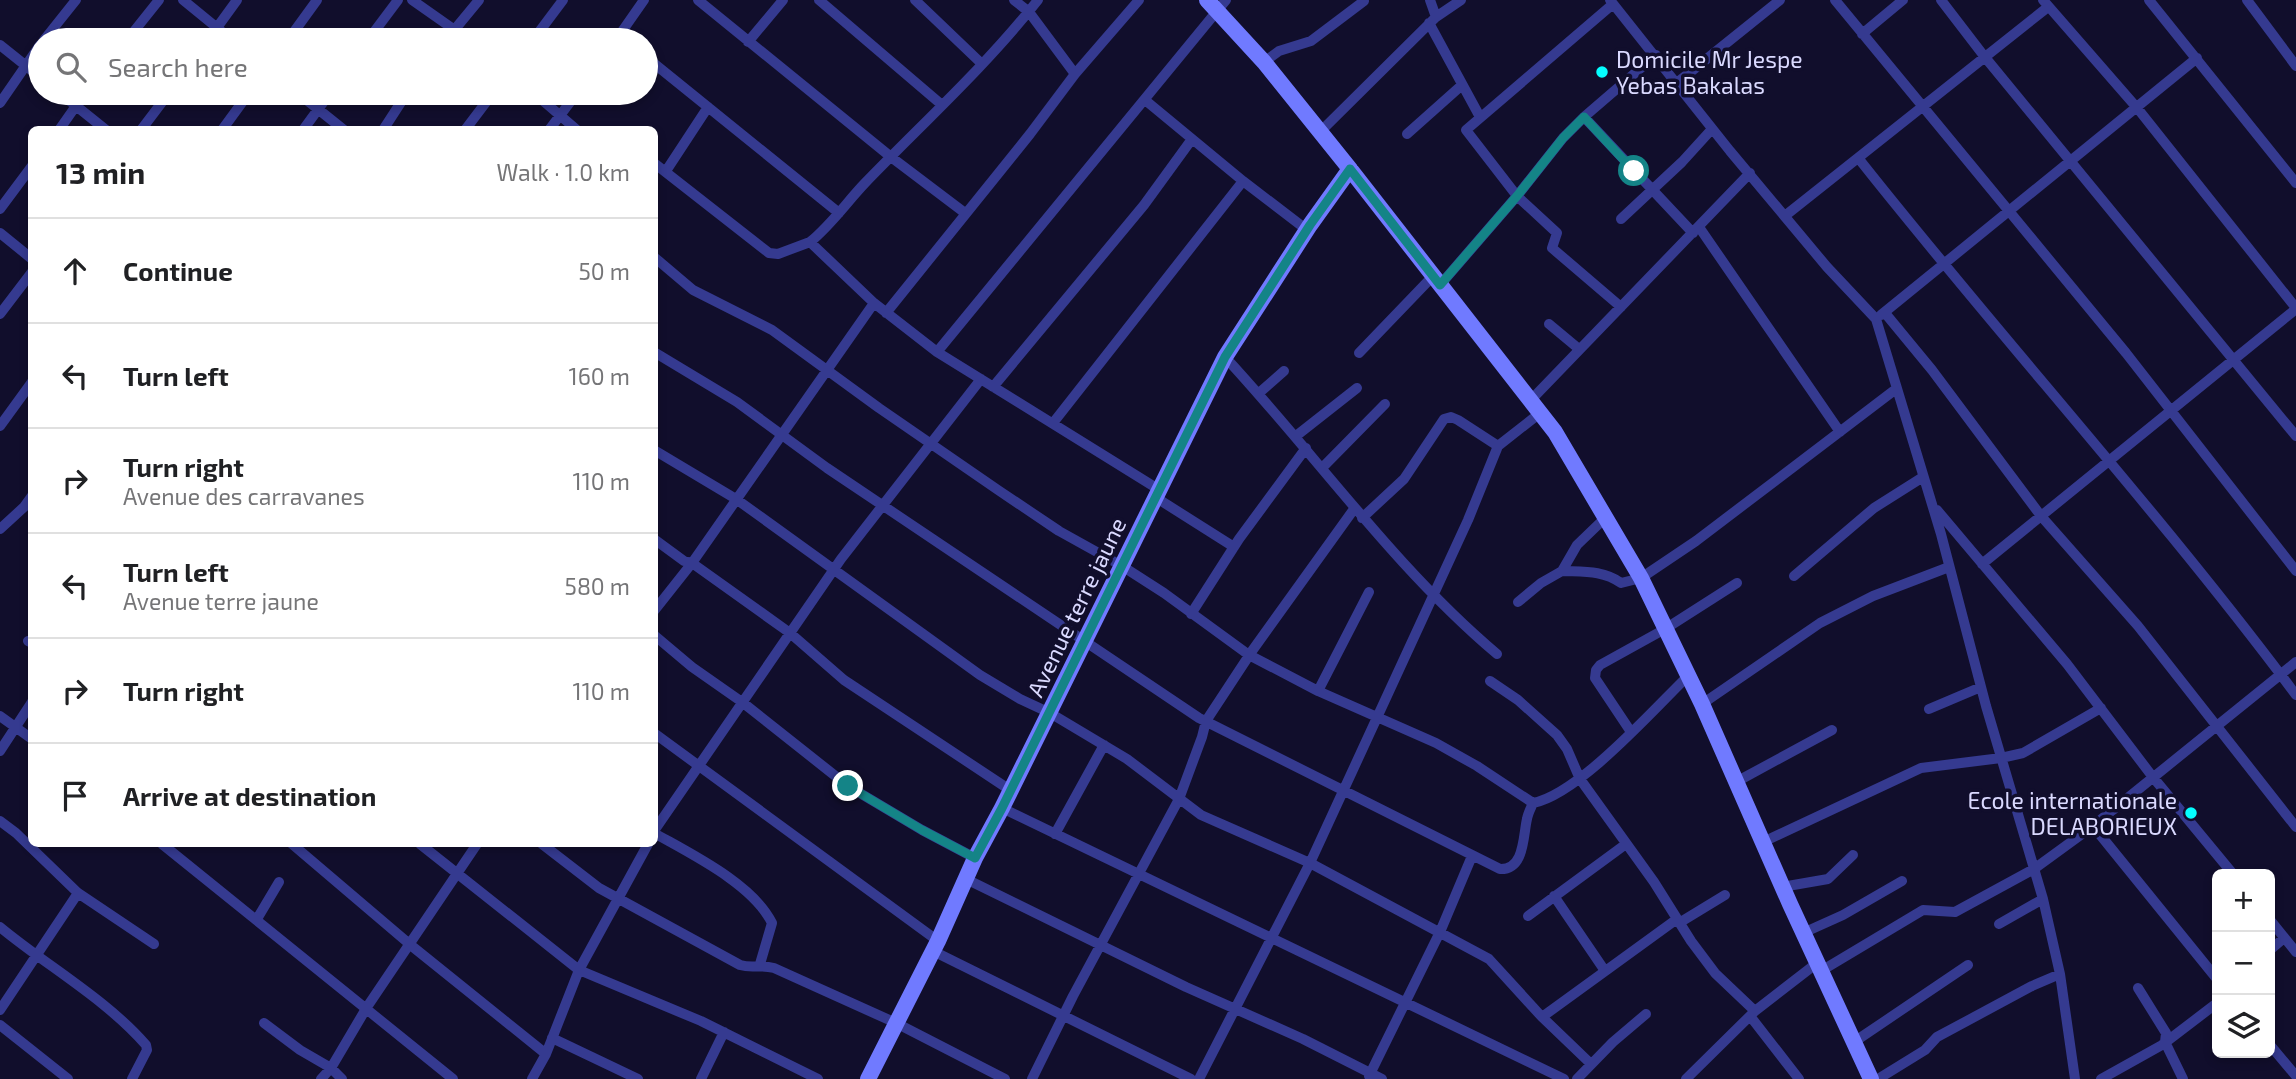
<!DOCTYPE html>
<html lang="en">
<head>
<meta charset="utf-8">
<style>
  body { margin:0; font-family:"Exo 2",sans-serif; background:#f2f2f2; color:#202124 }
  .controls { position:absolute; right:21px; bottom:21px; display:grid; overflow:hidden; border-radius:10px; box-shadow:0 4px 10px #0003 }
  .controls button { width:63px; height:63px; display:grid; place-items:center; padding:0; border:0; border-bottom:2px solid #e0e0e0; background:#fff; color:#202124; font:35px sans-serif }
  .stop { position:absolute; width:21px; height:21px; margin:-16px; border:5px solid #148487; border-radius:50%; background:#fff }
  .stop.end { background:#148487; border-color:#fff; box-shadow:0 2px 7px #0008 }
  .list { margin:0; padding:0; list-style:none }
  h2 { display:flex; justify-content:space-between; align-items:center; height:91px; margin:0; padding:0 28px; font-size:30px }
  h2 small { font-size:23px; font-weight:400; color:#757577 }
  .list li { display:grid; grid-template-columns:46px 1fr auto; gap:21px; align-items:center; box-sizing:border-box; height:105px; padding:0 28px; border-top:2px solid #e0e0e0 }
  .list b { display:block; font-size:26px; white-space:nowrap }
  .list p { margin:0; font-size:23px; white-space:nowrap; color:#757577 }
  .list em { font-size:23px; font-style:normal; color:#757577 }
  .icon { flex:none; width:38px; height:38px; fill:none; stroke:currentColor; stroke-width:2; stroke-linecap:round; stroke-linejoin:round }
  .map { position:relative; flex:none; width:2296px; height:1079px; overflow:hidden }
  .search { position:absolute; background:#fff; box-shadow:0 4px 10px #0003; left:28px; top:28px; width:630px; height:77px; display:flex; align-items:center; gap:18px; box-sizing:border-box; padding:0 24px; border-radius:38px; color:#757577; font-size:26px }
  .panel { position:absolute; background:#fff; box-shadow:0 4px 10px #0003; left:28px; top:126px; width:630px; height:721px; border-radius:10px }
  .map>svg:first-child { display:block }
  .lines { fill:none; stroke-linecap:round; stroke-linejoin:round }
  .street { stroke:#353a90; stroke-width:10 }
  .secondary { stroke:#707aff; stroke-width:16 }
  .route { stroke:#148487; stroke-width:9 }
  .poi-dot { fill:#05fdff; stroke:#110e2c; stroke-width:2.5 }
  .labels { text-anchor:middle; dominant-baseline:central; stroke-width:7; stroke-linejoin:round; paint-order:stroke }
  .poi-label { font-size:23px; fill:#dad9ff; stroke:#110e2c; text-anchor:start }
  .street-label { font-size:23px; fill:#dad9ff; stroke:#110e2c }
</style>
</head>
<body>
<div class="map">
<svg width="2296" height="1079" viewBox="0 0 2296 1079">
  <rect width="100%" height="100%" fill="#110e2c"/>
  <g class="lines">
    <path class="street" d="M183 0 232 40
      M412 0 469 40
      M698 0 891 157 965 213
      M819 0 942 105
      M915 0 982 64
      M1014 0 1029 12 1075 74
      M1610 0 1730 151 1827 267 1876 319 1941 534 1986 706 2043 899 2060 974 2075 1079
      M1835 0 2126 353 2296 571
      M1941 0 1984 56 2296 436
      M2043 0 2138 109 2296 308
      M2149 0 2296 183
      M2247 0 2296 66
      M1613 4 1466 130 1517 196 1557 233 1552 248 1621 307
      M1436 17 1461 0
      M1429 23 1480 117
      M1862 34 1903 0
      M44 40 76 0
      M127 40 159 0
      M208 40 237 0
      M288 40 317 0
      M368 40 398 0
      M446 40 479 0
      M533 40 563 0
      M616 40 644 0
      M748 42 783 0
      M0 45 40 77
      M646 57 839 213
      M1264 62 1279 51 1311 41 1364 1
      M1678 82 1780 0
      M60 93 106 130
      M298 93 344 130
      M534 93 577 130
      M1145 100 1243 181 1307 230
      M0 103 40 45
      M1584 117 1693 233
      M59 130 85 93
      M141 130 169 93
      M222 130 249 93
      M303 130 330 93
      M383 130 407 93
      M465 130 493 93
      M549 130 577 93
      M1320 132 1436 17 1430 0
      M1407 134 1462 85
      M1859 159C2002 340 2158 510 2296 695
      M654 163 769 253 778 254 810 242 874 303 937 352 1158 489
      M666 171 708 107
      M0 209 32 166
      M1786 215 2048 7
      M1621 219 1682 162 1712 129
      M1699 227 1840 432
      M0 233 32 259
      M810 242C831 225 846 203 865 183 923 123 986 66 1038 0
      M654 257 693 290 772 330 879 408 998 490 1059 531 1122 566 1164 593 1249 655 1318 691 1436 743 1477 766 1533 803
      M1440 285 1517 196 1563 138 1584 117 1656 55
      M886 313 1030 134 1075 74 1139 0
      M1885 313 1932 370 2041 516 2138 626 2296 827
      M0 314 32 272
      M1881 315 2197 58
      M1549 324 1579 349
      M654 352 737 402 827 468 1199 718 1500 869C1525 870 1523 835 1527 819 1528 813 1531 808 1533 803 1579 794 1653 710 1688 676
      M937 352 1226 0
      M1359 353 1433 276
      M1225 357C1316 455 1394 567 1497 654
      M993 387 1144 205 1192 139
      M1259 393 1284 371
      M1530 401 1750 173
      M1053 423 1243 181
      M0 426 32 382
      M1296 436 1357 388
      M654 450 736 499 980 675 1020 699 1050 713 1127 759 1201 815 1310 863 1489 959 1542 1017 1591 1064
      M1322 468 1385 404
      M1155 497 1234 547
      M1937 510 2067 664 2152 776 2233 874
      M1362 518 1404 479 1444 419 1451 417 1458 420 1498 446
      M0 529 24 507 32 496
      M654 539 684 561 692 563 790 633 844 680 1010 790
      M1982 564 2296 309
      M1562 571C1583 572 1603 570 1621 583L1641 578 1696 541 1896 389
      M1794 576 1874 508 1923 477
      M1518 602 1541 583 1562 571 1577 545 1604 519
      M654 611 692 563 874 303
      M1191 614 1239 539 1306 448
      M654 635 692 667 742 702 848 786 922 830 975 858
      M28 641 32 643
      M1490 681 1518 700 1557 735 1567 749 1580 779 1654 882 1691 941 1715 973 1755 1011
      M1318 691 1369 592
      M1702 704 1820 623 1873 596 1949 567
      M1929 709 1981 687
      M0 716 32 739
      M1631 732 1595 678 1596 670 1600 665 1665 629 1737 583
      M654 733 938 941
      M0 751 32 702
      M1736 782 1832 730
      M1002 808 1564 1079
      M0 821 16 833 78 893 154 944
      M2093 826 2217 979
      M654 831 841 559 981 379
      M654 833C691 854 753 884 772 923L760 964
      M1055 834 1104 745
      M1763 842 1921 768 2001 758 2023 753 2101 708
      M162 844 453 1079
      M292 844 413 947 546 1054
      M420 844 579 970 701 1021 818 1079
      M542 844 599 888 740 965C753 969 759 964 774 968L896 1023 1005 1079
      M966 879 1186 987 1303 1039 1382 1079
      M1782 887 1828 879 1853 855
      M1554 896 1605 971
      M1528 916 1626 844
      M257 919 279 882
      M2270 920 2296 952
      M1679 923 1725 895
      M1999 924 2043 899
      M0 927C47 966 106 999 146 1045L147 1050 132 1079
      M1803 933 1843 915 1902 881
      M2270 950 2284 938
      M933 951 1191 1079
      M1821 971 1923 910 1955 912 2034 869 2093 826 2296 662
      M2138 988 2166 1033 2165 1042 2183 1079
      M0 1010 78 893
      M1750 1016 1799 1079
      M1542 1017 1677 919
      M264 1023 300 1050 331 1068 342 1079
      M0 1025 68 1079
      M552 1038 638 1079
      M1854 1042 1968 965
      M2270 1045 2296 1076
      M1369 1076 1440 932 1472 856
      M321 1079 331 1068 367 1007 477 844
      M532 1079 546 1054 579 970 648 844
      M701 1079 724 1032
      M1032 1079 1073 996 1179 799 1202 737 1206 721 1252 651 1354 509
      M1199 1079 1310 863 1468 520 1498 446 1540 413
      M1577 1079 1613 1042 1646 1014
      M1686 1079 1755 1011 1817 963
      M1878 1079 1925 1050 1937 1037 2032 986 2060 974
      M2101 1079 2162 1045 2217 1003"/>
    <path class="secondary" d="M1207 0 1264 62 1350 169 1555 432 1641 578 1702 704 1790 904 1871 1079
      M868 1079 938 941 975 858 1002 808 1225 357 1310 225 1350 169"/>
  </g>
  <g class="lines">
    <path class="route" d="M848 786 922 830 975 858 1002 808 1225 357 1310 225 1350 169 1440 285 1517 196 1563 138 1584 117 1634 171"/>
  </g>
  <g class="poi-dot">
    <circle cx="1602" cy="72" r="7"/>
    <circle cx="2191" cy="813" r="7"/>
  </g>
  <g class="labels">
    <g class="poi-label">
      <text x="1616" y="59">Domicile Mr Jespe<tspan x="1616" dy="26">Yebas Bakalas</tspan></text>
      <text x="2177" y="800" text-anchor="end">Ecole internationale<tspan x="2177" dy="26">DELABORIEUX</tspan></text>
    </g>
    <g class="street-label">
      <text transform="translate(1076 607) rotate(-64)">Avenue terre jaune</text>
    </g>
  </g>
</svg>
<div class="controls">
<button>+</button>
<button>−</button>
<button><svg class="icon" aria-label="layers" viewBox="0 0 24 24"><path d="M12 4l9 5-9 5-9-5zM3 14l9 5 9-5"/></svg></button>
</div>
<div class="stop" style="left:1634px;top:171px"></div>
<div class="stop end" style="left:848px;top:786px"></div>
<div class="search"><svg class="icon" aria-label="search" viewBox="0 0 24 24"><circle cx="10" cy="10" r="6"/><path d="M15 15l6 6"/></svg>Search here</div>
<section class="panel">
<h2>13 min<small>Walk · 1.0 km</small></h2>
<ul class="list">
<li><svg class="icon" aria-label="ahead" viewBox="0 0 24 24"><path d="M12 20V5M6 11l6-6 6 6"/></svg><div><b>Continue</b></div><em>50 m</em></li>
<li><svg class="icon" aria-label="left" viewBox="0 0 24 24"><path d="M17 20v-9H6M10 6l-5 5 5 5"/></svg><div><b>Turn left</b></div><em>160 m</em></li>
<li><svg class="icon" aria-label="right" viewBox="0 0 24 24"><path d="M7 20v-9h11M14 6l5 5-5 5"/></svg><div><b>Turn right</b><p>Avenue des carravanes</p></div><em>110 m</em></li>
<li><svg class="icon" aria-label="left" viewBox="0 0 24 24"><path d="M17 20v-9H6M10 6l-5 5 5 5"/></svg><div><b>Turn left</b><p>Avenue terre jaune</p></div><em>580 m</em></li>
<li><svg class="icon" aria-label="right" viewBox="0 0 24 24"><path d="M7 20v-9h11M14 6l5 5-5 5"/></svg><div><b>Turn right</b></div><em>110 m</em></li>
<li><svg class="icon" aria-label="arrive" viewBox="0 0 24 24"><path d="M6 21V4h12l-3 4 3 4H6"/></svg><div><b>Arrive at destination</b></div></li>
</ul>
</section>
</div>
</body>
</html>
